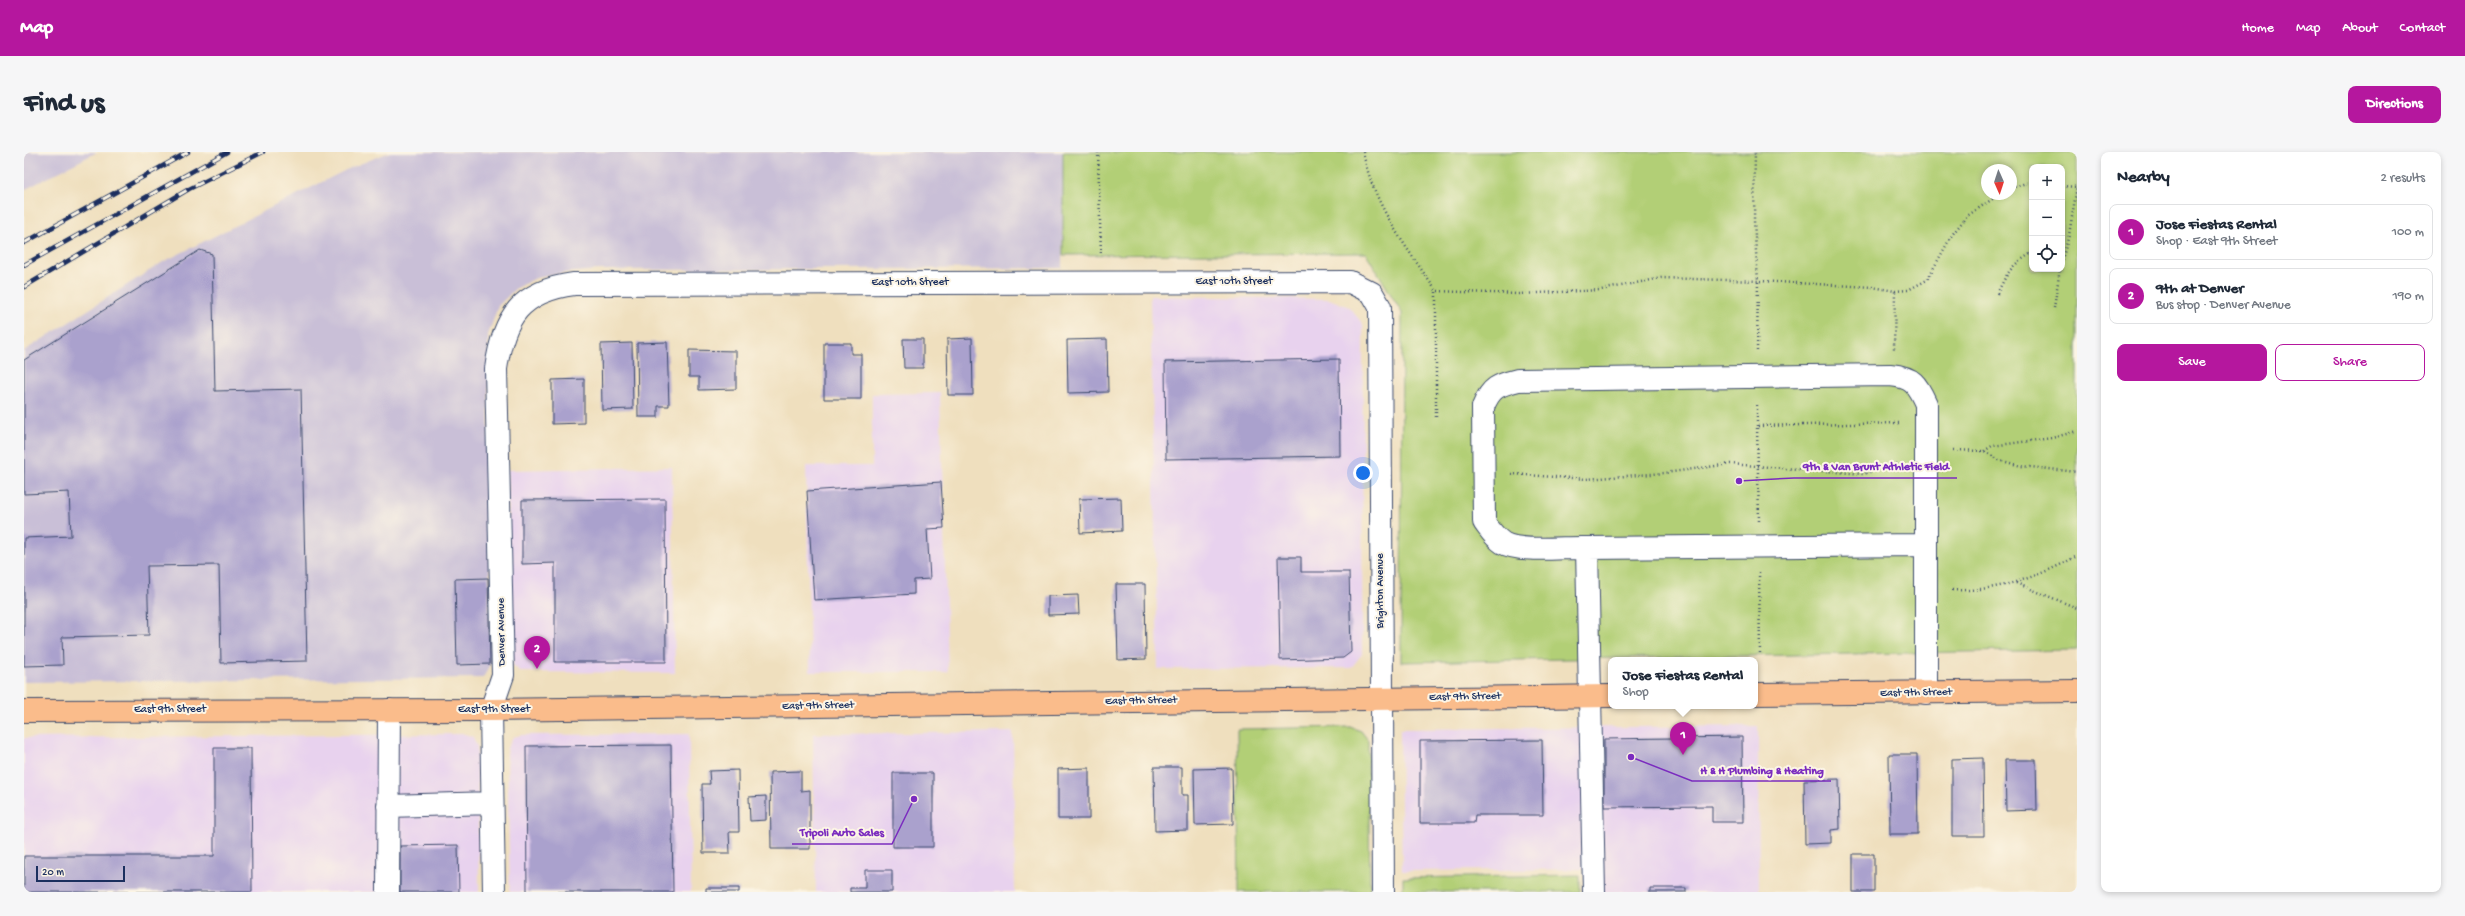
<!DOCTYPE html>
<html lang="en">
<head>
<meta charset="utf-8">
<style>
  body { margin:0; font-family:"Gochi Hand",sans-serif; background:#f6f6f7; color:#1f2937 }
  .controls { position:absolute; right:12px; top:12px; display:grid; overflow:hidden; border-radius:8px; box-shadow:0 2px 6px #0003 }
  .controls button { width:36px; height:36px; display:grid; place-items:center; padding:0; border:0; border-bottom:1px solid #e0e1e3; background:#fff; color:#1f2937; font:20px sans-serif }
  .compass { position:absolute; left:1957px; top:12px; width:36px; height:36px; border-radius:50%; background:#fff; box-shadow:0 2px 6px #0003; rotate:177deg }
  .scale { position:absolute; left:12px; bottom:10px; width:89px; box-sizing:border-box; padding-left:4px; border:2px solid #1b2f5e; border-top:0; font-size:11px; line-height:14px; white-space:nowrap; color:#1b2f5e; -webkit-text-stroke:3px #fcf5e5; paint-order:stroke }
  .you { position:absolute; left:1339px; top:321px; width:14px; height:14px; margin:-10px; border:3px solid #fff; border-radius:50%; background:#1a73e8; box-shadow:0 0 0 6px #1a73e833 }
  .badge { display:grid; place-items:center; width:26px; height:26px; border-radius:50%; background:#b5179e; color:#fff; font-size:13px; font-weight:700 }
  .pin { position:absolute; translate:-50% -33px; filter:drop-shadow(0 1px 2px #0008) }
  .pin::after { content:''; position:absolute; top:21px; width:14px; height:12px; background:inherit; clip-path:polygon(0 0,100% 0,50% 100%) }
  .popup { position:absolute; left:1584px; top:505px; width:150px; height:52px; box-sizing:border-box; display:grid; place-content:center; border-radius:8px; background:#fff; filter:drop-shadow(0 1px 3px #0005); font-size:13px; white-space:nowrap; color:#747a83 }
  .popup b { font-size:15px; color:#1f2937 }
  .popup::after { content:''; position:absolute; left:50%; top:100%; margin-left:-8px; border:8px solid transparent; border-top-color:#fff }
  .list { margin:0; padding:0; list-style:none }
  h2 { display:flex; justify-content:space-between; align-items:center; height:52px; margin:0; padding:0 16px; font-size:17px }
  h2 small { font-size:13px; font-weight:400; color:#747a83 }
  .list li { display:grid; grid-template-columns:26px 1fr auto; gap:12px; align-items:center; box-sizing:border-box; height:56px; margin:0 8px 8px; padding:0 8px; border:1px solid #e0e1e3; border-radius:8px }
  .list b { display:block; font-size:15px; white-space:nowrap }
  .list p { margin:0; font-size:13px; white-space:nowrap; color:#747a83 }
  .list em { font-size:13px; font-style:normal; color:#747a83 }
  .actions { display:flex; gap:8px; padding:12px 16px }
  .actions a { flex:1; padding:9px 0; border:1px solid #b5179e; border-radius:8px; text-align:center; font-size:14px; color:#b5179e }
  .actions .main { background:#b5179e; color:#fff }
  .icon { flex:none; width:22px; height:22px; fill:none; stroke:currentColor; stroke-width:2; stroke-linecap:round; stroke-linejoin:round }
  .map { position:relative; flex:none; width:2053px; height:740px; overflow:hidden; border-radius:8px }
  header { display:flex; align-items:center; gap:24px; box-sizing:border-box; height:56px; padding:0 20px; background:#b5179e; color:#fff }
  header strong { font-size:19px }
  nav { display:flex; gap:22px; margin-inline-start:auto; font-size:14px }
  .intro { display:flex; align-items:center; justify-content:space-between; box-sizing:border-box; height:96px; padding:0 24px }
  h1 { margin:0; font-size:28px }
  .button { padding:10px 18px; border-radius:8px; background:#b5179e; color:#fff; font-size:14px; font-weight:700 }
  main { display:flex; gap:24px; padding:0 24px }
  aside { flex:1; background:#fff; border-radius:8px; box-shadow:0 2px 6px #0003 }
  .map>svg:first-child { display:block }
  .built { fill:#e8d2ee }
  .industrial { fill:#c9bfd7 }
  .green { fill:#b2cf76; stroke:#667f6a; fill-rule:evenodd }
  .building { fill:#aaa1cd }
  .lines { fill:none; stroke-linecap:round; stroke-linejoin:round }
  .minor-casing { stroke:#3b496c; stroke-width:24 }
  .major-casing { stroke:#3b496c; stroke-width:24 }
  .path { stroke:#3b496c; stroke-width:2.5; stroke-dasharray:1 3; stroke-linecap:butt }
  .minor { stroke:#fff; stroke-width:22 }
  .major { stroke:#fabc8b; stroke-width:22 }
  .rail-casing { stroke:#1b2f5e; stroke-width:4.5 }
  .rail { stroke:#fcf5e5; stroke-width:3; stroke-dasharray:9; stroke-linecap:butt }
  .labels { text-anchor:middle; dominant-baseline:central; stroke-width:4; stroke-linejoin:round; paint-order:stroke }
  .street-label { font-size:11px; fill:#1b2f5e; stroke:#fcf5e5 }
  .leader { fill:none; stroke:#7b2cbf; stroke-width:1.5 }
  .callout-dot { fill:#7b2cbf; stroke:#fcf5e5; stroke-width:1.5 }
  .callout-label { font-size:12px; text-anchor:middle; font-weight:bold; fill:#7b2cbf; stroke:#fcf5e5; stroke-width:4; stroke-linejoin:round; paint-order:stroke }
</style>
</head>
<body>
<header>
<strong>Map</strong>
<nav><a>Home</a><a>Map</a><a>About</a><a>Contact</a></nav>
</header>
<div class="intro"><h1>Find us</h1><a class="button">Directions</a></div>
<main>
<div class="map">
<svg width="2053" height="740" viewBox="0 0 2053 740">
  <rect width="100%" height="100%" fill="#fcf5e5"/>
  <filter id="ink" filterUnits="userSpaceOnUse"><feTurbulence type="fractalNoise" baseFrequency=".025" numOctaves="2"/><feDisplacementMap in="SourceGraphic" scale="8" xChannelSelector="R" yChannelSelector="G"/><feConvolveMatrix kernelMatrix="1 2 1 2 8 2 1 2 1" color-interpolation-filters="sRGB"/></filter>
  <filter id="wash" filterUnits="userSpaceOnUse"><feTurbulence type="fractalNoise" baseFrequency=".012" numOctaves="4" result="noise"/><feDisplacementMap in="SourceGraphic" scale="16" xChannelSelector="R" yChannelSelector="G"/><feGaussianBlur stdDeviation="0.9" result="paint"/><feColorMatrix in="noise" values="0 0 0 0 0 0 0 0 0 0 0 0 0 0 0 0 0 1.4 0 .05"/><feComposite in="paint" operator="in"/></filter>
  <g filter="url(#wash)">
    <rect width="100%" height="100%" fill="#efdfbe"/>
    <path class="built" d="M1126 144 1305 147 1325 155 1339 172 1338 502 1327 516 1134 517Z
      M916 241 924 520H786L782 314H848V242Z
      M648 315 651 521 497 520 489 513 483 318Z
      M1734 574 1735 740H1562L1561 717 1378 719 1376 577Z
      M989 580 991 740H792L789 582Z
      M441 582 449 585 453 594 455 740H0V586Z
      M665 582 667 740H486L483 596 489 585 498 583Z"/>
    <path class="industrial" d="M0 0H73L0 38Z
      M366 0H1039L1038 116 575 118 539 121 512 126 492 136 474 154 464 183 466 512 459 526 0 530V199L139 110 326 16Z"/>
    <path class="green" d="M1039 0H2053V498L1377 510 1378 161 1342 101 1039 103ZM2008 15H2038V117H2008ZM1963 18H1987V42H1963Z
      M1326 575 1337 579 1344 588 1346 740H1215L1213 577Z
      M1556 723V740H1379V726Z"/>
    <g id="blocks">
      <path class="building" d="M176 98 188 102 191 239 277 237 283 509 197 511 195 413 123 414 125 483 38 485 39 513 0 514V386L47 384 45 340 0 342V208Z
        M948 186 949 243H924L923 187Z
        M879 187H899V216H880Z
        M1083 187 1084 240 1044 241 1043 188Z
        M643 190 645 254H634V265H614L613 191Z
        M608 191 609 257 578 258 577 192Z
        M800 191H827V202H837V247H800Z
        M665 198 712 199V237L675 238V225H665Z
        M1315 207 1316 304 1142 307 1141 210Z
        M560 227V271L528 272V228Z
        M917 330 920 376 903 377 906 427 890 428V442L790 448 783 339Z
        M1097 346 1098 379 1056 381 1055 347Z
        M641 347 642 510H531V411L498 412V348Z
        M1254 405H1277V420H1325L1327 500 1319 506 1256 508Z
        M464 426 466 512 433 513 431 427Z
        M1092 432H1121L1122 507 1094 508Z
        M1054 443 1055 462 1024 463V444Z
        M1718 585 1719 670H1688V654L1580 655V587Z
        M1518 588 1519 663H1451L1450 671H1396V589Z
        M647 593 649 740H503L502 594Z
        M190 596H227L228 740H0V704H190Z
        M1865 602H1893L1894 682H1866Z
        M1959 606 1960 684H1928V607Z
        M1981 608H2012L2013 658 1982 659Z
        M1130 615H1158V643H1164V678L1131 679Z
        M1065 616V667H1034V617Z
        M1208 616 1209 672 1171 673 1170 617Z
        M714 618 715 680H705L706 701H679L678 632H686L685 619Z
        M777 619V639L786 638V697H747L746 620Z
        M869 621H909V695H869Z
        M1815 627 1816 677 1807 678V691L1781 692 1780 628Z
        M742 644V668L726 669 725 645Z
        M434 693 435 740H376V694Z
        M1829 702H1850V740H1829Z
        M841 718H868V740H826V736H841Z
        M682 736H715V740H682Z
        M1626 736H1662V740H1626Z"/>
    </g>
  </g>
  <g filter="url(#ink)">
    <use href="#blocks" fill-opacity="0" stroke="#3b496c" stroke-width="1"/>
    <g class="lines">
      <defs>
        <path id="minor" d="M1563 396 1902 393
          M364 654 468 651
          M364 740 365 558
          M470 740 467 558 479 523 472 217C479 165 497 139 550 132L1326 130 1348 141 1356 155 1359 740
          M1570 740 1563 396C1542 395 1496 401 1479 391 1470 385 1466 378 1460 370L1459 255C1467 235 1474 233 1494 228L1866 223C1889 225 1893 232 1902 252V541"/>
        <path id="major" d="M1731 542 2053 539
          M0 559 467 558 1587 544"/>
      </defs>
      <use href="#minor" class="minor-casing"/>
      <use href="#major" class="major-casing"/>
      <path class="path" d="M1074 0 1077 103
        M1339 0C1350 55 1382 94 1412 139
        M2038 34 2053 35
        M1987 36 2002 31H2008
        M2038 108 2045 83 2053 35
        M1871 139 1884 138 1903 128 1928 83 1943 64 1976 42
        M1973 142C1983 121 1987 113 2008 101
        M2030 156 2036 117
        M1733 199 1734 129 1848 135 1871 139 1870 197
        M1412 265V139L1494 142 1577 138 1637 126 1734 129 1730 69 1731 0
        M1733 274V250
        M1929 298 1960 299 1975 308 1997 314 2053 320
        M1960 299 1968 294 2028 286 2053 279
        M1487 322 1562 327 1641 321 1706 312 1839 322 1875 311
        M1735 369 1733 274 1875 271
        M1735 420 1736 503
        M1992 431 2053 456
        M1928 438C1972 440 2015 425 2053 404"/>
      <use href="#minor" class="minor"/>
      <use href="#major" class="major"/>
      <defs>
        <path id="rail" d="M0 91 164 0
          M0 113 203 0
          M0 135 165 37 239 0"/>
      </defs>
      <use href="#rail" class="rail-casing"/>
      <use href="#rail" class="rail"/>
    </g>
  </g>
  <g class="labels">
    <g class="street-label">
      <text x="1210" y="130">East 10th Street</text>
      <text x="886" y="131">East 10th Street</text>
      <text transform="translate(1357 439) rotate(-90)">Brighton Avenue</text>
      <text transform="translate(478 480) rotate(-91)">Denver Avenue</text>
      <text transform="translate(1892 541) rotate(-1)">East 9th Street</text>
      <text transform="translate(1441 545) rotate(-1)">East 9th Street</text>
      <text transform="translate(1117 549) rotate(-1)">East 9th Street</text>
      <text transform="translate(794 554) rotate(-1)">East 9th Street</text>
      <text x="146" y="558">East 9th Street</text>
      <text x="470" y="558">East 9th Street</text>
    </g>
  </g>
  <path class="leader" d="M1715 329L1770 326H1933M1607 605L1668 629H1807M890 647L868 692H768"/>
  <g class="callout-dot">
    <circle cx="1715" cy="329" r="4"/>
    <circle cx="1607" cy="605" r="4"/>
    <circle cx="890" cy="647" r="4"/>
  </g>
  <g class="callout-label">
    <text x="1852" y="318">9th &amp; Van Brunt Athletic Field</text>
    <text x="1738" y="622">H &amp; H Plumbing &amp; Heating</text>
    <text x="818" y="684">Tripoli Auto Sales</text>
  </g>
</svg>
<div class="controls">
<button>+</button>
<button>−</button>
<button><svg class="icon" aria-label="locate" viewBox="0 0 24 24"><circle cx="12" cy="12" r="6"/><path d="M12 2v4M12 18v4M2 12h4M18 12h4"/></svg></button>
</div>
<svg class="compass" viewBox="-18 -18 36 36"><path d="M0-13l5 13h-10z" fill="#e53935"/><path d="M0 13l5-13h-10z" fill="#747a83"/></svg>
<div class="scale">20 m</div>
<div class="you"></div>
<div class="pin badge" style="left:1659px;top:603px">1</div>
<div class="popup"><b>Jose Fiestas Rental</b>Shop</div>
<div class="pin badge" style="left:513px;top:517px">2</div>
</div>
<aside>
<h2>Nearby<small>2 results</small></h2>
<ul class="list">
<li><span class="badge">1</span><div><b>Jose Fiestas Rental</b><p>Shop · East 9th Street</p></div><em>100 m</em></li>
<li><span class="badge">2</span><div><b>9th at Denver</b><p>Bus stop · Denver Avenue</p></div><em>190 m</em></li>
</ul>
<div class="actions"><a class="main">Save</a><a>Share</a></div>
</aside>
</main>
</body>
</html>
